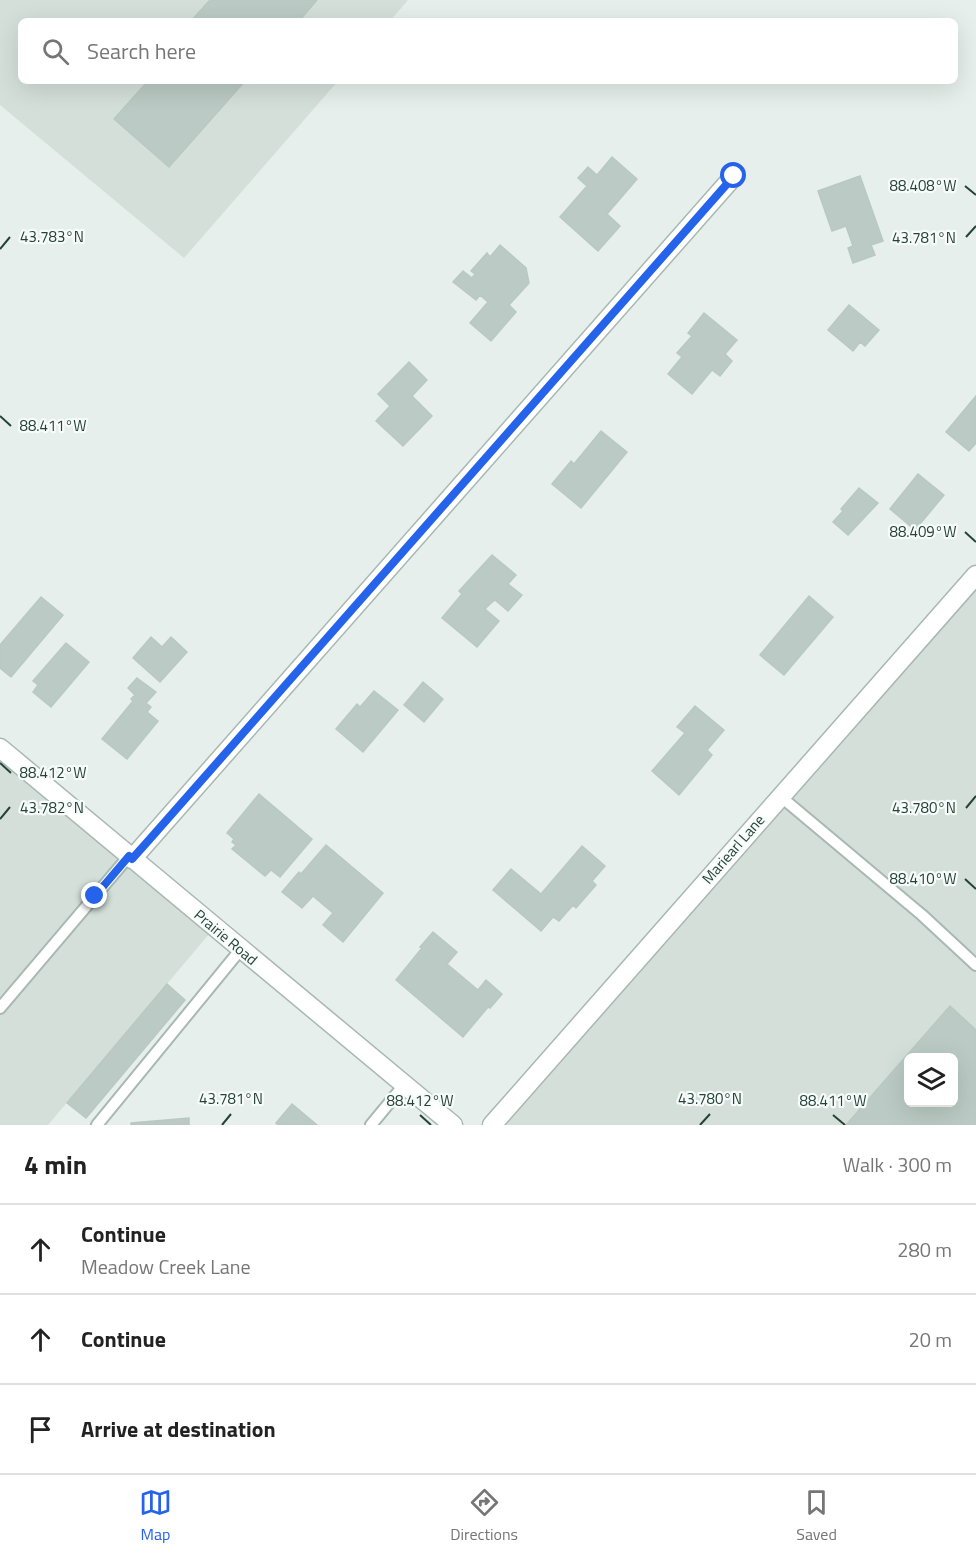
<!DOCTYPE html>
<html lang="en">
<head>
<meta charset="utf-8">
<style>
  body { margin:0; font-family:"Titillium Web",sans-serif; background:#f2f2f2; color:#222 }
  .controls { position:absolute; right:18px; bottom:18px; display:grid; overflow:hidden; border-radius:9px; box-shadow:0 6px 24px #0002 }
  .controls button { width:54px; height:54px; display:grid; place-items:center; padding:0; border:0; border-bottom:2px solid #e0e0e0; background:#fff; color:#222; font:30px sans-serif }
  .stop { position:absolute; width:18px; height:18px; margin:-14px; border:4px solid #2563eb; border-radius:50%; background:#fff }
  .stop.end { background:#2563eb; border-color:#fff; box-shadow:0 2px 6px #0008 }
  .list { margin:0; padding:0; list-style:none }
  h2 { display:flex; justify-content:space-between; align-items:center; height:78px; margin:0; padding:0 24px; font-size:26px }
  h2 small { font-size:20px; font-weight:400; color:#767676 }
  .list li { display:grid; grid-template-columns:39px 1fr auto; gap:18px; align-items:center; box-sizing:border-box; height:90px; padding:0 24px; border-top:2px solid #e0e0e0 }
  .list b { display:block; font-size:22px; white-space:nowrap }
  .list p { margin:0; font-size:20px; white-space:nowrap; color:#767676 }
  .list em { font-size:20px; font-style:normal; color:#767676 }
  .icon { flex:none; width:33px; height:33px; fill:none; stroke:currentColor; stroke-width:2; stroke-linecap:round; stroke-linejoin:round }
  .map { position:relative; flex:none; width:976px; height:1125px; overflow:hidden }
  .search { position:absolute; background:#fff; box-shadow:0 6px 24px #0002; left:18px; right:18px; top:18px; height:66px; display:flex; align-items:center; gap:15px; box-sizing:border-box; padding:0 21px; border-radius:9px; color:#767676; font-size:22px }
  .sheet { height:348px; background:#fff }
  nav { display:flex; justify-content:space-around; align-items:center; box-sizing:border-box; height:84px; border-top:2px solid #e0e0e0; background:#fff; font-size:16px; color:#767676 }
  nav a { display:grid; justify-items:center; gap:3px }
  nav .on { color:#2563eb }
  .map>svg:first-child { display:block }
  .built { fill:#d4dfda; fill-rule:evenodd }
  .building { fill:#bbcac4; stroke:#b8c9c2; stroke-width:1.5; fill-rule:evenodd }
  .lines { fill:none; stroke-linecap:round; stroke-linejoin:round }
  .service-casing { stroke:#a8b8b2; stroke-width:14 }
  .minor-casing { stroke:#a8b8b2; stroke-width:21 }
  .service { stroke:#fff; stroke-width:10 }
  .minor { stroke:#fff; stroke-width:18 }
  .route { stroke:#2563eb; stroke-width:8 }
  .ticks { fill:none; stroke:#24423a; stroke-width:2 }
  .labels { text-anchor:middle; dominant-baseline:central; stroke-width:4.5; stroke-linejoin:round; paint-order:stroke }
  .street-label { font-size:15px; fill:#24423a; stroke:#f7fbf9 }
  .ticks-label { font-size:15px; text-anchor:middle; fill:#24423a; stroke:#f7fbf9; stroke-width:4.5; stroke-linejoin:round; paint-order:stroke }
</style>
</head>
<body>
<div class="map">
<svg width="976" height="1125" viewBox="0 0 976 1125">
  <rect width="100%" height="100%" fill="#e6efeb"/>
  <path class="built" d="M0 0H408L390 21H21V81H338L184 258 0 105Z
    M976 587V1125H505L506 1123ZM908 1058H954V1102H908Z
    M0 748 215 927 48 1125H0Z"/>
  <path class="building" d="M210 0H317L299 21H191Z
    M148 81H245L169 167 114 119Z
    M612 157 637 179 607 214 620 226 598 251 560 217 587 186 578 178 588 167 597 175Z
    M860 176 883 241 871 245 875 255 853 263 848 248 853 246 846 226 832 231 818 191Z
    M500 245 526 268 529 283 509 305 516 312 491 341 470 323 488 302 480 295 476 300 453 282 463 271 472 278 475 274 471 271 487 253 490 257Z
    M849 305 879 330 865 346 860 342 853 351 828 330Z
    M704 313 737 340 725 354 732 361 720 376 712 370 692 394 668 374 682 357 677 353 692 336 688 333Z
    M409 362 427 380 412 396 432 416 403 446 376 421 390 406 378 394Z
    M976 396V443L969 451 946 432Z
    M601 431 627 452 581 508 552 484 571 461 574 464Z
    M918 474 944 495 915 530 890 509Z
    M859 488 878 503 848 535 833 522 843 511 841 509Z
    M492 555 516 575 508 584 522 595 508 611 495 600 490 604 485 609 499 621 477 647 442 618 462 594 459 591Z
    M809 596 833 617 784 675 760 655Z
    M41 597 63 615 11 677 0 668V645Z
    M151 637 162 647 171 637 187 652 160 682 133 658Z
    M66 643 89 662 51 707 33 692 38 685 33 681Z
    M137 678 156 692 146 703 151 707 147 712 158 721 127 759 102 739 133 701 131 699 135 695 128 688Z
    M423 682 443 699 424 722 404 705Z
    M374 691 398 710 363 752 336 729 357 704 360 707Z
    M695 706 724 730 707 750 712 755 679 795 652 771 685 733 677 727Z
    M259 794 312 839 280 877 271 870 265 876 232 849 236 845 232 842 234 839 227 833Z
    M326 845 383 893 343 942 323 925 333 913 313 896 302 908 282 892 299 872 301 874Z
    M582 846 605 866 592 881 596 885 576 908 573 905 559 921 553 917 541 931 493 890 511 869 541 894Z
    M433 932 457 952 447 964 478 990 486 980 502 994 490 1008 488 1007 463 1037 396 980 422 948 420 947Z
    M167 984 185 1000 86 1118 67 1103Z
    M950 1006 976 1030V1125H846ZM908 1058H954V1102H908Z
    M292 1104 317 1125H278L276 1123Z
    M189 1118V1125H131V1123Z"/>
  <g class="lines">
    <defs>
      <path id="service" d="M780 796 922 915 976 965
        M0 1008 129 856
        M97 1125 241 949
        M371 1125 404 1085"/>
      <path id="minor" d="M0 748 453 1125
        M132 859 734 176
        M492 1125 976 575"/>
    </defs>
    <use href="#service" class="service-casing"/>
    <use href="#minor" class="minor-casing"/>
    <use href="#service" class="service"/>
    <use href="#minor" class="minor"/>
  </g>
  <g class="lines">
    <path class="route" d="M95 896 129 856 132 859 149 840 734 176"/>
  </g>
  <path class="ticks" d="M965 186 976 195M966 237 976 226M0 249 10 237M0 416 11 426M965 532 976 542M0 763 11 773M966 808 976 796M0 819 10 807M965 879 976 889M420 1115 431 1125M833 1115 845 1125M222 1125 231 1114M700 1125 710 1114"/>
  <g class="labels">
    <g class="street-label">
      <text transform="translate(733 849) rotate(-49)">Mariearl Lane</text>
      <text transform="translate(226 937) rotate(40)">Prairie Road</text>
    </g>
  </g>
  <g class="ticks-label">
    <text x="923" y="191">88.408°W</text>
    <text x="52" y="242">43.783°N</text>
    <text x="924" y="243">43.781°N</text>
    <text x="53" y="431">88.411°W</text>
    <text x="923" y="537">88.409°W</text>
    <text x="53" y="778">88.412°W</text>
    <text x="52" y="813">43.782°N</text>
    <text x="924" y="813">43.780°N</text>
    <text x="923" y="884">88.410°W</text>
    <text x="231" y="1104">43.781°N</text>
    <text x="710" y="1104">43.780°N</text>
    <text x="420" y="1106">88.412°W</text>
    <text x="833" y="1106">88.411°W</text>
  </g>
</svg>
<div class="controls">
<button><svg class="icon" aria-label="layers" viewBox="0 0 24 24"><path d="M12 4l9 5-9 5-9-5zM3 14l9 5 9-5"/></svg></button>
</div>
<div class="stop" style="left:734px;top:176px"></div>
<div class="stop end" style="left:95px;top:896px"></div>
<div class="search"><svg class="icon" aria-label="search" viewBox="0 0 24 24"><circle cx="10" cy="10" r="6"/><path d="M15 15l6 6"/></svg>Search here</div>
</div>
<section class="sheet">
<h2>4 min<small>Walk · 300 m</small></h2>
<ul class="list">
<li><svg class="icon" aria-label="ahead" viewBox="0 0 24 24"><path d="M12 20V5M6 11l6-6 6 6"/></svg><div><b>Continue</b><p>Meadow Creek Lane</p></div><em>280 m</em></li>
<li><svg class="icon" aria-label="ahead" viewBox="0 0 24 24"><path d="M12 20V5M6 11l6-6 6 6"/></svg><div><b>Continue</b></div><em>20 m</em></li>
<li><svg class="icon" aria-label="arrive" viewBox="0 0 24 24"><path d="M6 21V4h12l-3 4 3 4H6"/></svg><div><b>Arrive at destination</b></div></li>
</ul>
</section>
<nav>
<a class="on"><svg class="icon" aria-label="map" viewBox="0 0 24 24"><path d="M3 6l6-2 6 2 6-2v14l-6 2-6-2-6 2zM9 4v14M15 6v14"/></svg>Map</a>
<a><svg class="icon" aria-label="directions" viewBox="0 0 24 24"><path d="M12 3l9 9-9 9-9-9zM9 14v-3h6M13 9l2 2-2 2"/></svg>Directions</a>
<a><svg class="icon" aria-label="saved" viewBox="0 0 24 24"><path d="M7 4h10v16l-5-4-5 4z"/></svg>Saved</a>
</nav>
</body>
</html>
